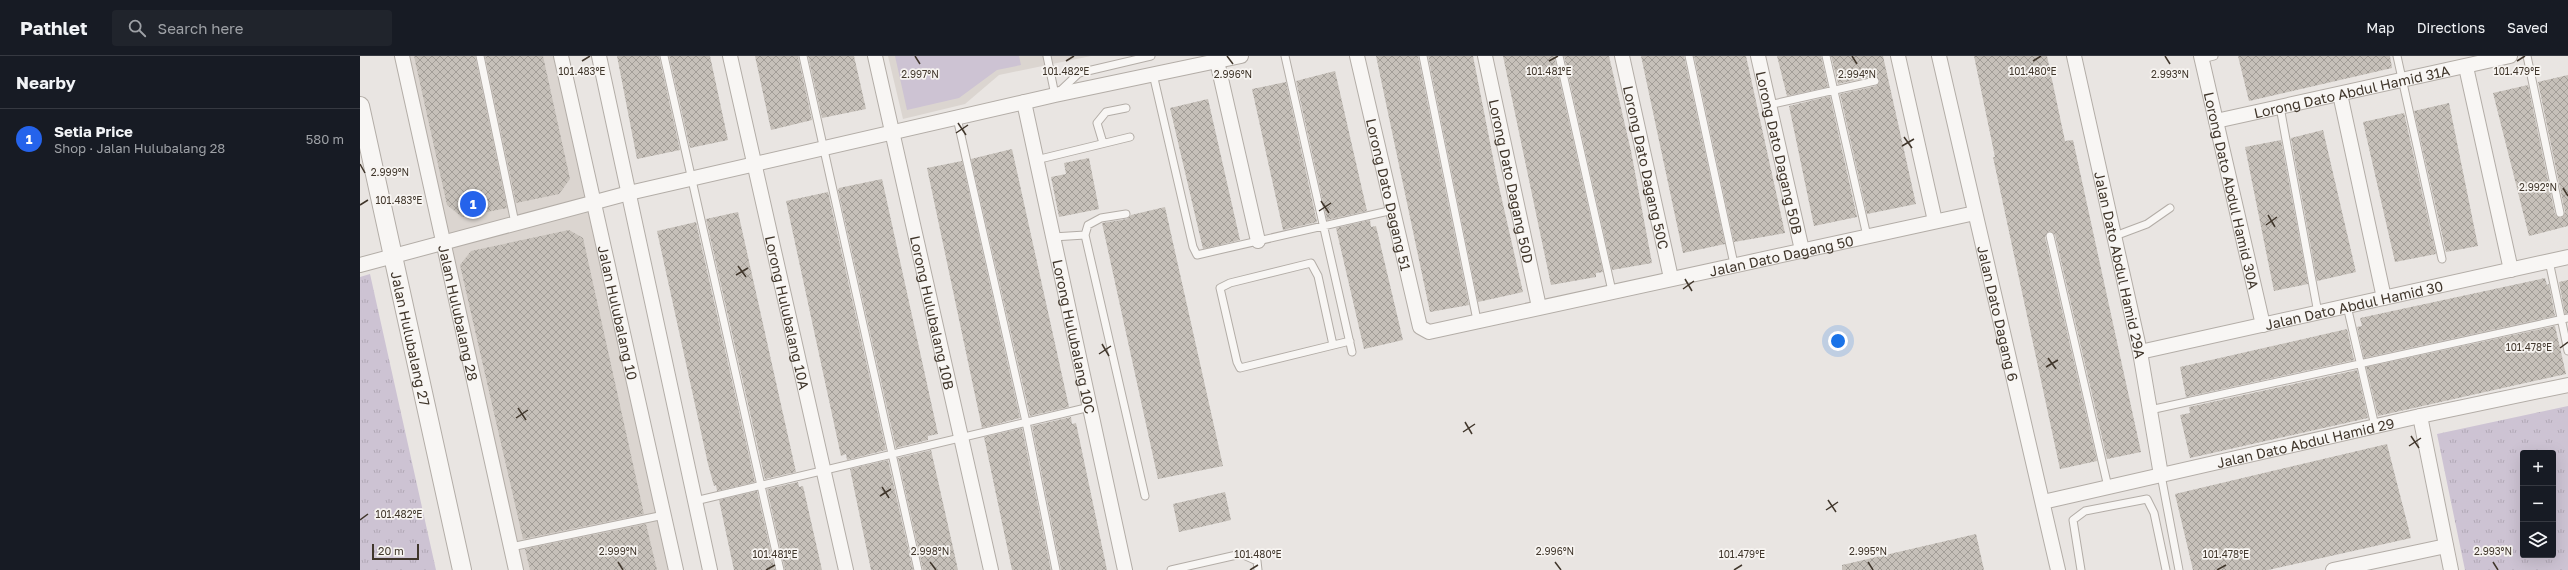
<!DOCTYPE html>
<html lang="en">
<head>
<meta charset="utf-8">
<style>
  body { margin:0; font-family:"Golos Text",sans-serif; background:#20242c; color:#f1f3f6 }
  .controls { position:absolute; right:12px; bottom:12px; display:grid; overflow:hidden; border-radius:4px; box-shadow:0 4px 16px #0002 }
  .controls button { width:36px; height:36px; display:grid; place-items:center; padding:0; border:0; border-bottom:1px solid #363941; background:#171b24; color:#f1f3f6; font:20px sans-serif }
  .scale { position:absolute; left:12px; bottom:10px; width:47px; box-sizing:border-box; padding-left:4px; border:2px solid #40362b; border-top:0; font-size:11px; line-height:14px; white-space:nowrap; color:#40362b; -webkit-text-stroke:3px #f7f4f1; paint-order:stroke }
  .you { position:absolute; left:1478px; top:285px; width:14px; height:14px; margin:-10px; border:3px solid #fff; border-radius:50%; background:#1a73e8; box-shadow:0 0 0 6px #1a73e833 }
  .badge { display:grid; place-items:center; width:26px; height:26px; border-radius:50%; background:#2563eb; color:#fff; font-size:13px; font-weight:700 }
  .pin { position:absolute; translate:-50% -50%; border:2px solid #fff; box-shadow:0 1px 4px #0006 }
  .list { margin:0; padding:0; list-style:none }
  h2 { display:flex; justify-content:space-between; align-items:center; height:52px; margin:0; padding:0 16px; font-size:17px }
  h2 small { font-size:13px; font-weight:400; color:#9ea1a6 }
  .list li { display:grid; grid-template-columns:26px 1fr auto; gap:12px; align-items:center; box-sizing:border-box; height:60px; padding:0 16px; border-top:1px solid #363941 }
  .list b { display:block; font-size:15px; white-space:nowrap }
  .list p { margin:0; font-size:13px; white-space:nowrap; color:#9ea1a6 }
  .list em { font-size:13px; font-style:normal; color:#9ea1a6 }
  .icon { flex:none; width:22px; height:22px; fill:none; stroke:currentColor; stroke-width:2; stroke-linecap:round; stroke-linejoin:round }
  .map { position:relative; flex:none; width:2208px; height:514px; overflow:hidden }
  header { display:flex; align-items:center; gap:24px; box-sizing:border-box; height:56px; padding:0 20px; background:#171b24; border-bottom:1px solid #363941 }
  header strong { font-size:19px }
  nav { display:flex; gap:22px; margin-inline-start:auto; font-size:14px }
  .search { width:280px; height:36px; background:#20242c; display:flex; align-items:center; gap:10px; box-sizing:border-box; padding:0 14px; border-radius:4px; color:#9ea1a6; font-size:15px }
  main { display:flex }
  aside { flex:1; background:#171b24 }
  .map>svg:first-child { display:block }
  .built { fill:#dbd5d0 }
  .grass { fill:url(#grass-tufts); fill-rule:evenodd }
  .park { fill:#cdc3d3 }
  .building { fill:url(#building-cross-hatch) }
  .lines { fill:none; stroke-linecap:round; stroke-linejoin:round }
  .service-casing { stroke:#b3ada7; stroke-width:9 }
  .minor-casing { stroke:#b3ada7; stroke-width:16 }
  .tertiary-casing { stroke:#b3ada7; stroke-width:20 }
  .service { stroke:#f8f6f4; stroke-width:7 }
  .minor { stroke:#f8f6f4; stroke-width:14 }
  .tertiary { stroke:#f8f6f4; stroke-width:18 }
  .ticks { fill:none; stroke:#40362b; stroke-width:1.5 }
  .labels { text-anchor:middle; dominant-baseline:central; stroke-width:3.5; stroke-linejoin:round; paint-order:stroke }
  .street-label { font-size:14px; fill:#40362b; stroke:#f7f4f1 }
  .ticks-label { font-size:10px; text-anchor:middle; fill:#40362b; stroke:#f7f4f1; stroke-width:3.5; stroke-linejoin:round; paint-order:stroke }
</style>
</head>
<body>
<header>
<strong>Pathlet</strong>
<div class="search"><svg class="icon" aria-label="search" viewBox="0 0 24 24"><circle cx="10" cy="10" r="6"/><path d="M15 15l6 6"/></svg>Search here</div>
<nav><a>Map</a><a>Directions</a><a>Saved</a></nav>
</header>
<main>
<aside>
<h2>Nearby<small></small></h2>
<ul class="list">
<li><span class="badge">1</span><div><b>Setia Price</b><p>Shop · Jalan Hulubalang 28</p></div><em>580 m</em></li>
</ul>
</aside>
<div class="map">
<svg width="2208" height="514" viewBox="0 0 2208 514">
  <defs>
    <pattern id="grass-tufts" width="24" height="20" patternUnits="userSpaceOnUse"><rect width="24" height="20" fill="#cdc3d3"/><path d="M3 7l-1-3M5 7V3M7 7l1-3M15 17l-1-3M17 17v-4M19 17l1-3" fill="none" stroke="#b1a8b5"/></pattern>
    <pattern id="building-cross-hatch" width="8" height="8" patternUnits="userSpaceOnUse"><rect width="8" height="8" fill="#c6c0b9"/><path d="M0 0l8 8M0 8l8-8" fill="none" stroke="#a29d97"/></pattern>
  </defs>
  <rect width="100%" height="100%" fill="#e9e5e2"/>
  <path class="built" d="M48 0H195L310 514H162Z
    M528 0H731L639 19 605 48 543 63Z"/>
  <path class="grass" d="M10 218 76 514H0V221Z
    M2208 350V514H2105L2077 378ZM2163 397H2193V499H2163Z"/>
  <path class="park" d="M535 0H659L661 9 637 14 599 42 547 54Z"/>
  <path class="building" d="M54 0H115L147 152 102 161 87 149Z
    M125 0H183L210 123 199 138 156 147Z
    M257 0H299L320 94 277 103Z
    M309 0H350L368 84 330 92Z
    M395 0H438L452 64 411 74Z
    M448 0H494L506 53 462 62Z
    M1016 0H1058L1109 249 1070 256Z
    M1068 0H1113L1137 122 1163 236 1118 246Z
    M1143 0H1194L1243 216 1236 217V221L1191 229Z
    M1204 0H1249L1271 95 1292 207 1252 214Z
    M1281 0H1324L1365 188 1323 197Z
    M1334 0H1386L1425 177 1374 186Z
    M1417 0H1461L1468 31 1427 40Z
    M1471 0H1523L1556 148 1507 158 1480 38 1516 30 1520 24 1514 20 1478 28Z
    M1614 0H1687L1705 85 1713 84 1781 396 1747 403 1695 179 1689 175 1685 181 1737 405 1700 413 1633 101H1635Z
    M1878 0H2030L2032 12 1889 45Z
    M975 15 1007 155 967 164 936 25Z
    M2208 19V170L2169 180 2133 37 2168 29 2195 158 2201 162 2205 156 2178 26Z
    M926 26 957 166 923 174 892 33Z
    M1470 40 1497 161 1454 170 1429 50Z
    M848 43 880 184 843 193 810 52Z
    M2089 47 2118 190 2086 196 2054 55Z
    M2044 57 2076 198 2035 206 2003 66Z
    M1963 74 1996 216 1957 225 1931 82Z
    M1921 84 1948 228 1914 235 1885 91Z
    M652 93 709 351 670 360 611 103Z
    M729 102 739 153 699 161 691 121 706 118 704 107Z
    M602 105 660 362 622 372 567 112Z
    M522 123 578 378 568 380V384L536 392 478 134 479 132Z
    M468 136 526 394 487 404 486 398 481 400 426 145Z
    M805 151 863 410 798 423 742 167 767 163 771 159Z
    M378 156 436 416 405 423 346 163Z
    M1010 164 1011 171 1016 170 1043 284 1004 293 976 172Z
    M336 166 395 426 357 435 356 429 354 430 348 408 297 175Z
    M209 174 223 182 284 458 163 483 100 209 111 195Z
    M2185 222 2187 229 2189 228 2195 260 2004 302 1997 271 2002 270 2000 262Z
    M2208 224V257L2205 258 2199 226Z
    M2195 270 2206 318 2018 360 2006 311Z
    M1987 273 1994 304 1826 341 1820 311Z
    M1997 314 2008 362 1830 402 1820 359 1830 357 1829 351Z
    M711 361 712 368 716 367 747 514H701L672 370Z
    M662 372 691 514H652L624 381Z
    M2027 388 2051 482 1908 514H1833L1815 438Z
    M571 394 592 487 598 514H563L538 402Z
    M528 404 553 514H511L490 413Z
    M438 426 439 431 443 430 462 514H425L407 433Z
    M397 435 415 514H374L359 444Z
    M865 436 871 464 819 476 813 448Z
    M286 468 297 514H170L165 493Z
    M1616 478 1624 514H1482V509Z"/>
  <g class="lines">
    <defs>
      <path id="service" d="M120 0 155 167
        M304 0 420 514
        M443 0 558 514
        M687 0 695 39
        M925 0 992 296
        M1063 0 1117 264
        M1199 0 1252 235
        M1329 0 1374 208
        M1466 0 1507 180
        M2037 0 2082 203
        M2167 0 2200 157
        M1842 3 1854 0
        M793 18 833 191 837 199 1033 154
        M700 35 719 17 791 0
        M1409 49 1515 25
        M1920 51 1958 257
        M597 62 666 366 696 514
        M743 87 737 67 746 56 766 52
        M676 104 770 81
        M725 179 728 169 741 162 766 158
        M1690 180 1748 431
        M1755 180 1787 168 1810 152
        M693 181 725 179 785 440
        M2189 205 2208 295
        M1987 250 2015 370
        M973 289 958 220 951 207 870 227 860 232 877 306 880 312 990 285
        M1790 354 2208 262
        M1801 419 1819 514
        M335 445 730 351
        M151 491 304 459
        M811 514 881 498 897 505 898 514
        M1721 514 1713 464 1725 455 1787 443 1794 457 1806 514"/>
      <g id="minor">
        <path id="s1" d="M42 0 156 514"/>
        <path id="s2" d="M201 0 316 514"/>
        <path d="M239 0 350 514"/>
        <path id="s3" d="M370 0 486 514"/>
        <path id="s4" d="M515 0 631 514"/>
        <path id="s5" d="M997 0 1060 271 1069 276 1615 157"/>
        <path id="s6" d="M1125 0 1179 251"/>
        <path id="s7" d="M1262 0 1311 222"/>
        <path id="s8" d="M1398 0 1442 194"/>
        <path d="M1538 0 1575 165"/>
        <path id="s9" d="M1579 0 1698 514"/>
        <path id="s10" d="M1714 0 1780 296 1801 419"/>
        <path id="s11" d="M1841 0 1903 269"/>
        <path d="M857 5 898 185"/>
        <path d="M2106 11 2151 214"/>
        <path d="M1980 38 2024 242"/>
        <path id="s12" d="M664 46 765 514"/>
        <path id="s13" d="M1856 65 2150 0"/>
        <path d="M0 209 269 137 695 39 881 0"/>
        <path id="s14" d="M1780 296 2208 201"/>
        <path d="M2060 360 2091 514"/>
        <path id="s15" d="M1683 446 2060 360 2208 329"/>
        <path d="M1973 514 2086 490"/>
      </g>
      <g id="tertiary">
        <path id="s16" d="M0 50 102 514"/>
      </g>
    </defs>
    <use href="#service" class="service-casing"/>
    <use href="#minor" class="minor-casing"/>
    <use href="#tertiary" class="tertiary-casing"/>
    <use href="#service" class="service"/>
    <use href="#minor" class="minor"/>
    <use href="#tertiary" class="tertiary"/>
  </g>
  <path class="ticks" d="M555 0 560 8M867 0 873 8M1492 0 1497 8M1805 0 1810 8M222 5 230 0M706 5 714 0M1189 5 1198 0M1673 5 1681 0M2157 5 2165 0M598 67 606 79M596 77 608 69M1544 81 1552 92M1542 90 1554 83M0 108 5 117M2203 132 2208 140M961 145 969 157M0 149 8 144M959 155 971 147M1908 159 1915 171M1906 169 1917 161M378 210 386 221M376 219 388 212M1325 223 1332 235M1323 233 1334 225M742 288 749 300M2200 292 2208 286M739 298 751 290M1688 302 1696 313M1686 311 1698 304M158 352 166 364M156 362 168 354M1105 366 1112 378M1103 376 1115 368M2051 380 2059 392M2049 390 2061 382M522 431 529 442M520 440 531 433M1468 444 1476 456M1466 454 1478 446M0 464 8 458M258 506 263 514M570 506 576 514M1195 506 1201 514M1508 506 1513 514M2133 506 2138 514M406 514 415 509M890 514 898 509M1374 514 1382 509M1857 514 1866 509"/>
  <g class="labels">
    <g class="street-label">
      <text stroke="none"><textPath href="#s13" startOffset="139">Lorong Dato Abdul Hamid 31A</textPath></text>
      <text stroke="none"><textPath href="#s8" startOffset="99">Lorong Dato Dagang 50B</textPath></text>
      <text stroke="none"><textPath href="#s7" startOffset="114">Lorong Dato Dagang 50C</textPath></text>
      <text stroke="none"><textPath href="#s6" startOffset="128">Lorong Dato Dagang 50D</textPath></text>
      <text stroke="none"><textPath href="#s11" startOffset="138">Lorong Dato Abdul Hamid 30A</textPath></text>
      <text stroke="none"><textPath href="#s5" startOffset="142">Lorong Dato Dagang 51</textPath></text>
      <text stroke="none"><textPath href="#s5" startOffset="649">Jalan Dato Dagang 50</textPath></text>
      <text stroke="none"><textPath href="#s10" startOffset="214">Jalan Dato Abdul Hamid 29A</textPath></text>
      <text stroke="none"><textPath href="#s14" startOffset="219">Jalan Dato Abdul Hamid 30</textPath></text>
      <text stroke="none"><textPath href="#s1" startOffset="263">Jalan Hulubalang 28</textPath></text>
      <text stroke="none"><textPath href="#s2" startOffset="263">Jalan Hulubalang 10</textPath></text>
      <text stroke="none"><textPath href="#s3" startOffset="263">Lorong Hulubalang 10A</textPath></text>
      <text stroke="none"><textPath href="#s4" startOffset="263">Lorong Hulubalang 10B</textPath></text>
      <text stroke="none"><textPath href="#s9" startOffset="264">Jalan Dato Dagang 6</textPath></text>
      <text stroke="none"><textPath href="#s12" startOffset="240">Lorong Hulubalang 10C</textPath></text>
      <text stroke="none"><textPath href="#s16" startOffset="238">Jalan Hulubalang 27</textPath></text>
      <text stroke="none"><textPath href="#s15" startOffset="269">Jalan Dato Abdul Hamid 29</textPath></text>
    </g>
  </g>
  <g class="ticks-label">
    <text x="222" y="19">101.483°E</text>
    <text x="1673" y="19">101.480°E</text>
    <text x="706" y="19">101.482°E</text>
    <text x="1189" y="19">101.481°E</text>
    <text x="2157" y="19">101.479°E</text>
    <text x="560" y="22">2.997°N</text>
    <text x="873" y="22">2.996°N</text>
    <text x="1497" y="22">2.994°N</text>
    <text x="1810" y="22">2.993°N</text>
    <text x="30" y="120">2.999°N</text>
    <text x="2178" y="135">2.992°N</text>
    <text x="39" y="148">101.483°E</text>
    <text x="2169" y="295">101.478°E</text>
    <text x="39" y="462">101.482°E</text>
    <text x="258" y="499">2.999°N</text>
    <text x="570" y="499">2.998°N</text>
    <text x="1195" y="499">2.996°N</text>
    <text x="1508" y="499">2.995°N</text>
    <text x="2133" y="499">2.993°N</text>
    <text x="415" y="502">101.481°E</text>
    <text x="898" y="502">101.480°E</text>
    <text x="1382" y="502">101.479°E</text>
    <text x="1866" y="502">101.478°E</text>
  </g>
</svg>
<div class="controls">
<button>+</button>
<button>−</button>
<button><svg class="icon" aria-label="layers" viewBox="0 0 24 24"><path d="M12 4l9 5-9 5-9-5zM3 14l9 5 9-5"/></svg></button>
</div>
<div class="scale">20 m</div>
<div class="you"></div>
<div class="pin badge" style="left:113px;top:148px">1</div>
</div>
</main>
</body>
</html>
